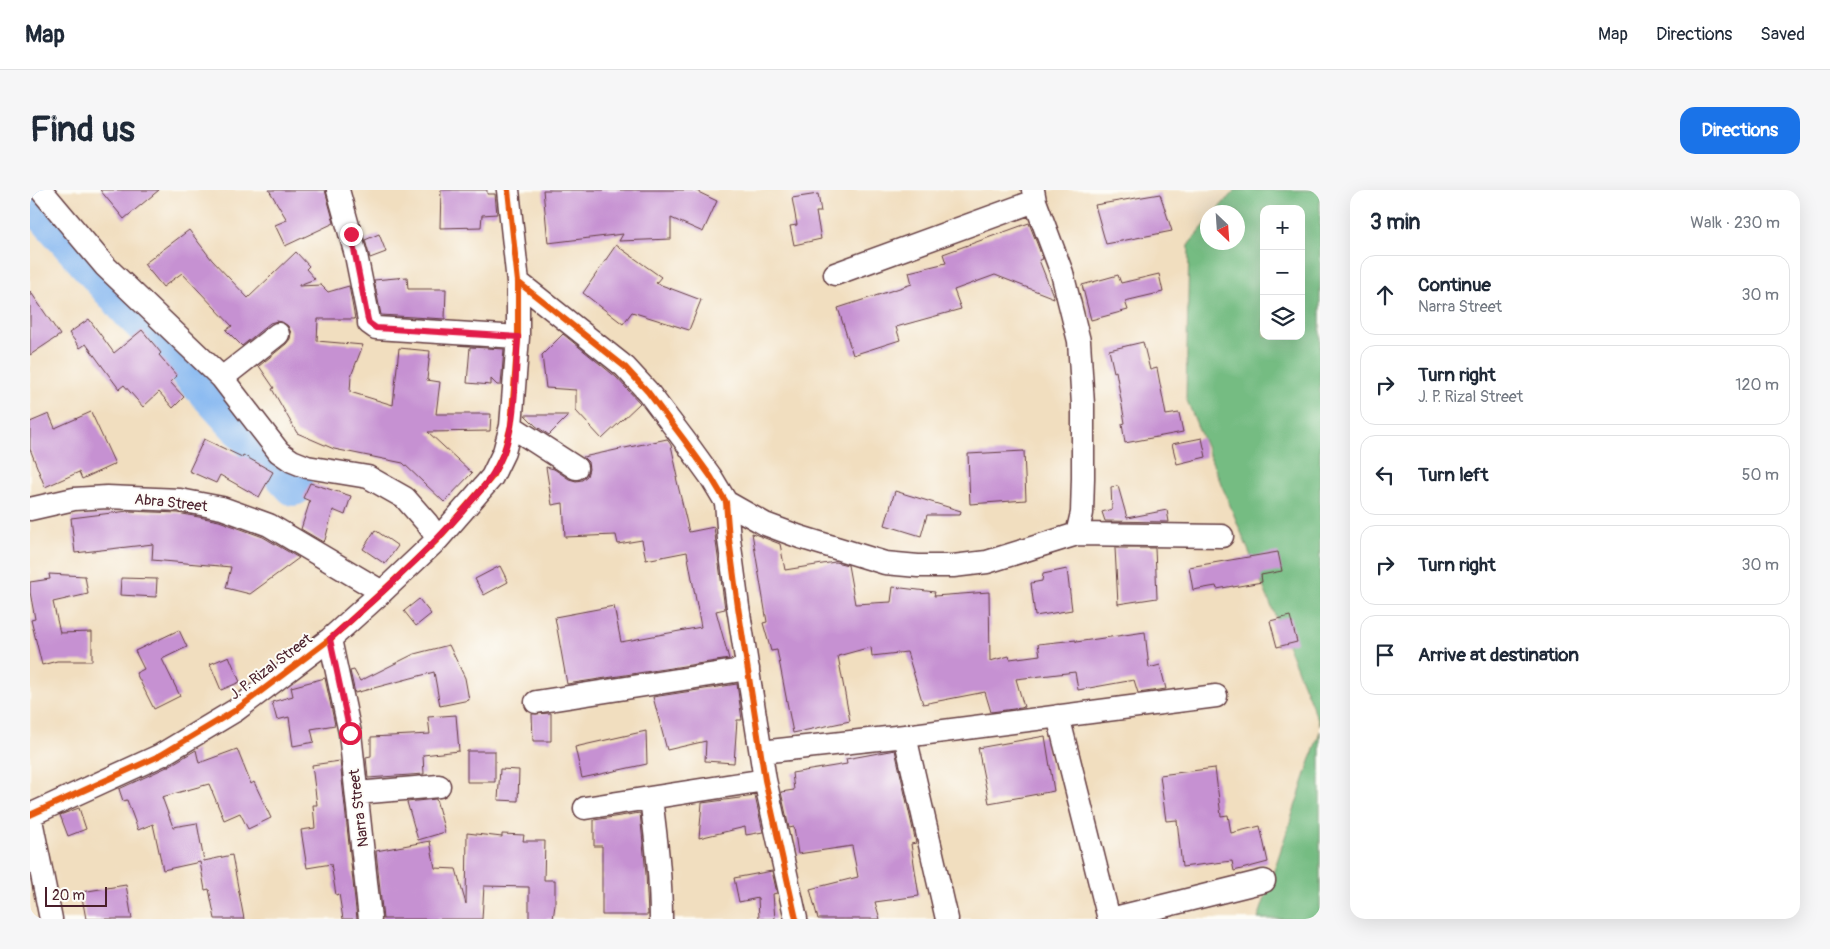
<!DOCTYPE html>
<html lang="en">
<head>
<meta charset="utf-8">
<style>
  body { margin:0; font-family:Pangolin,sans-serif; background:#f6f6f7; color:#1f2937 }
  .controls { position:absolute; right:15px; top:15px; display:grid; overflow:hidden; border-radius:10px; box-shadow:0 5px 20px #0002 }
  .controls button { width:45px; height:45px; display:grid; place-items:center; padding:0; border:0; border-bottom:1px solid #e0e1e3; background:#fff; color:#1f2937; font:25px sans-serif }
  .compass { position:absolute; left:1170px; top:15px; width:45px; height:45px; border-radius:50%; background:#fff; box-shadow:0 5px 20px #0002; rotate:155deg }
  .scale { position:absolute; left:15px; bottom:12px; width:62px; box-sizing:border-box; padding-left:5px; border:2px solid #4a1f2b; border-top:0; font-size:14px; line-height:18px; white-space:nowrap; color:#4a1f2b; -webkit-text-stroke:4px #fdfcf7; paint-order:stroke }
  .stop { position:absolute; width:15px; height:15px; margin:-11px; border:4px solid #e11d48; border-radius:50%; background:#fff }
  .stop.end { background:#e11d48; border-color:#fff; box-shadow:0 1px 5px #0008 }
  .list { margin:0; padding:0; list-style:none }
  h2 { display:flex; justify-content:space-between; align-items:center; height:65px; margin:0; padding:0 20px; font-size:21px }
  h2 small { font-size:16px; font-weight:400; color:#747a83 }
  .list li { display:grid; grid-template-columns:32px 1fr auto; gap:15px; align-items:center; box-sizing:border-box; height:80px; margin:0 10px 10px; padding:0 10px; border:1px solid #e0e1e3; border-radius:15px }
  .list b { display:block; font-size:19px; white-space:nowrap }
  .list p { margin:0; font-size:16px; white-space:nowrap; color:#747a83 }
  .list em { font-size:16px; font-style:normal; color:#747a83 }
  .icon { flex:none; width:28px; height:28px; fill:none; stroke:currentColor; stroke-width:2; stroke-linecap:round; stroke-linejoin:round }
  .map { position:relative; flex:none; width:1290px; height:729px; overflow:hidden; border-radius:15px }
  header { display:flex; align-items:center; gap:30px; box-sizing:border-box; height:70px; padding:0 25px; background:#fff; border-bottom:1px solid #e0e1e3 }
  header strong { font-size:24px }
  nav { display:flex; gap:28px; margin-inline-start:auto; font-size:18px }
  .intro { display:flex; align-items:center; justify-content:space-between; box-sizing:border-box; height:120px; padding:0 30px }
  h1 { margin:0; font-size:35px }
  .button { padding:12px 22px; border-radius:15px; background:#1a73e8; color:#fff; font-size:18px; font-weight:700 }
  main { display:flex; gap:30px; padding:0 30px }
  aside { flex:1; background:#fff; border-radius:15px; box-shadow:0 5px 20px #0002 }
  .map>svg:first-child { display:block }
  .forest { fill:#74bc82; stroke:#5f6e56; fill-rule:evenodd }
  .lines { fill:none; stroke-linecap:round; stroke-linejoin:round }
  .river { stroke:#83b6f0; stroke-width:38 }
  .building { fill:#c691d2 }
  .minor-casing { stroke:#633c41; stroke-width:25 }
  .minor { stroke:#fff; stroke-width:22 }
  .cycleway-casing { stroke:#fdfcf7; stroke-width:9 }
  .cycleway { stroke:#e8590c; stroke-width:6 }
  .route { stroke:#e11d48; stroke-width:6 }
  .labels { text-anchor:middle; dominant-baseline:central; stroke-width:4; stroke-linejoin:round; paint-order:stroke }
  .street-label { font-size:15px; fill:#4a1f2b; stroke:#fdfcf7 }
</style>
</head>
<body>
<header>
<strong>Map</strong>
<nav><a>Map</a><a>Directions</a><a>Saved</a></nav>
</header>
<div class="intro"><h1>Find us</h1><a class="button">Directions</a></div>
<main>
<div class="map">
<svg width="1290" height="729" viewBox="0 0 1290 729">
  <rect width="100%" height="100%" fill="#fdfcf7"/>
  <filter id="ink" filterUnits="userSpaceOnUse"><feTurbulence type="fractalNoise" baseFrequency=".02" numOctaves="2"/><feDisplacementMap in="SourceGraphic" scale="10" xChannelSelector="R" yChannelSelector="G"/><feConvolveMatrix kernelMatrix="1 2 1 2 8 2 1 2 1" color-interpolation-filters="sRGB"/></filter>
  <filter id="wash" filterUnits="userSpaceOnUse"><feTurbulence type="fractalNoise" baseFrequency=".0096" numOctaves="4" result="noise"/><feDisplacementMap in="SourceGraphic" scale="20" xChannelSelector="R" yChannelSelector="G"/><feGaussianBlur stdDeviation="1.12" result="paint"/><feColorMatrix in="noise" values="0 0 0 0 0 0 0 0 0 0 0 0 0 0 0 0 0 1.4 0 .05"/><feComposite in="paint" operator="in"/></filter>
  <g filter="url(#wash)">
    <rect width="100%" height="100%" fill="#f1debf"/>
    <path class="forest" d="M1205 0H1290V535L1156 208 1159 54 1177 32 1178 52H1208V22H1185ZM1234 19H1271V146H1234Z
      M1290 541V729H1228Z"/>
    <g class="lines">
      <path class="river" d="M0 8 99 120 133 154 264 297"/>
    </g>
    <g id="blocks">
      <path class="building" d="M70 0H129L94 29Z
        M239 0H295L304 33 255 56 245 35 257 30Z
        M411 0H457V4H465L467 24 452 25 451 37 410 38Z
        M513 0H664L687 11 673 42 641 28V49L589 51 593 44 518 53Z
        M788 4 791 22H786L791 49 764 55 760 36 767 35 762 8Z
        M1130 4 1142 41 1076 54 1065 15Z
        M999 33 1013 69 1009 70 1024 108 965 85 924 100 931 119 866 137 870 150 823 165 808 118 882 94 879 82 916 73 913 64Z
        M159 40 182 70 218 108 266 62 279 76 276 79 285 89 269 95V96L291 95 298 102 319 96 325 129H288L287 151 333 155 321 186 320 202 363 215 369 158 400 161 397 190 410 192 406 224H461L460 241 398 242 442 283 414 312 373 273 304 259 267 243 242 199 244 198 229 176 256 154 260 149 261 143 258 136 252 132 247 131 240 133 212 156 196 140 202 136 152 83 133 97 114 74Z
        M349 44 356 62 340 68 335 50Z
        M586 55 631 87 626 93 671 110 659 140 602 122 593 134 553 103Z
        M1129 84 1133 102 1095 111 1098 120 1061 130 1052 95 1088 85 1091 93Z
        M377 87 378 99H416L415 129 351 125 344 90Z
        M0 101 30 145 0 165Z
        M59 129 84 163 112 140 131 163 129 165 147 186 140 192 154 207 143 218 129 202 113 217 94 195 89 199 56 154 50 158 39 143Z
        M533 144 586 187 610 213 572 249 546 221V200L516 198 512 165Z
        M1113 152 1120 180 1127 178 1136 225 1149 223 1153 242 1095 253 1092 234 1095 233 1086 181 1084 182 1079 160Z
        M440 157 474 159 471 195H467L461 189V195L437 193Z
        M61 222 85 274 52 289 49 282 15 297 0 259V232L19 224 25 238Z
        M495 225H539L519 245 506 236Z
        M1172 248 1176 267 1147 274 1142 254Z
        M174 249 212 267 213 265 243 282 229 307 190 285 186 293 159 281Z
        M637 249 641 255 648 287H646L659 342 684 337 695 419 686 421 699 469 537 494 525 427 584 416 591 452 671 437 657 362 616 370 612 350 588 354 586 345 535 347 533 313 522 315 516 277 524 279 539 289 546 291 552 290 557 286 559 279 558 272 553 267Z
        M994 261 996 310 940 314 938 264Z
        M280 293 321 306 315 325 303 320 295 350 293 352 271 339 280 311 273 308Z
        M1088 296 1097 328 1137 320 1139 332 1075 331 1072 322 1082 319 1081 297Z
        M865 301 931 321 930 325H897L891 346 855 335Z
        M98 321 148 323 189 331 233 347 269 368 220 404 196 398 201 377 122 370 123 354 45 363 41 328Z
        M345 340 368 356 355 374 333 359Z
        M722 343 750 354 755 380 805 372 818 375 825 414 861 412 863 397 905 402 904 406 959 402 960 471 979 466 980 469 1010 465 1008 454 1046 450V452L1115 442 1119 478 1130 475 1136 499 1108 503 1104 490 1048 500 1045 482 986 489 994 517 991 518 961 522 955 502 893 514 877 462 842 466 841 457 808 466 820 531 763 543 747 460 741 461 733 433 737 432Z
        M1085 358H1125L1127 408 1088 414Z
        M1248 362 1252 381 1231 385 1232 392 1203 397V396L1187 399 1186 396 1163 400 1159 377Z
        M470 376 478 392 454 405 445 389Z
        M1037 379 1042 420 1005 426 1001 393 1012 391 1013 384Z
        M19 384 55 386 58 404 23 412 30 443 62 442V471H27L12 475 1 430 5 429 0 402V392L20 389Z
        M91 388 127 389 126 407 90 405Z
        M389 409 401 424 386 436 374 421Z
        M1260 426 1267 452 1247 457 1240 431Z
        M149 440 157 457 132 469 150 506 124 519 106 483 114 479 105 461Z
        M419 455 435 488 439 510 410 516 404 482 325 503 320 481 324 480 330 491 384 464Z
        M199 466 210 492 191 500 180 474Z
        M295 488 305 535 281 539 284 552 263 556 259 527 247 530 242 512 263 506 261 497Z
        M707 494 712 530H707L704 573 675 571 676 551 637 560 623 507Z
        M521 523V551H503L502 524Z
        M426 525 429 561 393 565 394 584 338 588 336 567 341 566V547L400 544 398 527Z
        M616 541 617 574 552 588 545 557Z
        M1015 546 1024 601 959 613 948 558Z
        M207 559 221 594 224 592 241 628 218 639 210 623 194 630 179 594 132 607 143 637 167 633 174 671 202 665 214 729H185L179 699 175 700 170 672 133 680 123 634 108 640 97 610 93 611 89 599 137 577 166 560 169 573Z
        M865 560 886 653 881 654 889 706 845 712 850 729H788L780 699 828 687 822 656 768 664 764 637 759 638 751 602 764 600 762 583 817 574 816 569Z
        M437 561H465V592H437Z
        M310 571 327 729H313L309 704 306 705 301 674 277 678 271 640 285 638 283 615H287L282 575Z
        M1185 578 1191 626 1198 625 1201 643 1230 636 1238 672 1204 681 1202 671 1152 677 1147 630 1136 631 1130 585Z
        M470 579 489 580 488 611 468 610Z
        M725 606 733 642 716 645 715 637 669 648 672 613Z
        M406 609 415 642 388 650 377 612Z
        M49 618 56 639 38 646 30 625Z
        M610 623 616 684 618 725H572V656H564V630Z
        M437 643 472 647V644L494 645 493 651H515L514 690H525V715L523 729H499V697L454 696 452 729H353L346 661 400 651 405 678 426 679 436 714Z
        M742 681 747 703 743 704 745 729H729L728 708 709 712 704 688Z
        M96 695 102 729H56L51 702Z"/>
    </g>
  </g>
  <g filter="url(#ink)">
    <use href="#blocks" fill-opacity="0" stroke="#633c41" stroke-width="1"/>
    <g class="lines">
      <defs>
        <path id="minor" d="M11 0 75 76 192 188 249 262 262 271 277 277 338 287 375 308 397 333 408 349
          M308 0 326 65 339 130V133L346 138 488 147
          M805 84 1005 11
          M488 92 595 177 618 202 655 251 681 287 696 312 699 349 708 417 735 590 766 729
          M192 188 248 144
          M481 236 546 278
          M696 312 735 334 770 347 855 373 888 376H923L957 372 1047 344 1052 323 1053 288V215L1049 151 1032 83 1005 11 1003 0
          M0 319 44 309 77 307 150 310 192 318 239 335 352 402
          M1047 344 1192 346
          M300 449 320 543 340 729
          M506 512 718 479
          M1028 526 1079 729
          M875 546 917 729
          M731 562 875 546 1186 506
          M327 603 409 596
          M621 608C626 648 631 688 631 729
          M555 618 735 590
          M0 625 131 565 206 520 300 449 352 402 408 349 462 287 474 262 481 236 488 147V92L478 0
          M0 625 21 729
          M1081 729 1234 691"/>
      </defs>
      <use href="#minor" class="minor-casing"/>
      <use href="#minor" class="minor"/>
      <defs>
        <path id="cycleway" d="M488 92 595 177 618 202 655 251 681 287 696 312 699 349 708 417 735 590 766 729
          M0 625 131 565 206 520 300 449 352 402 408 349 462 287 474 262 481 236 488 147V92L478 0"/>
      </defs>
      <use href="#cycleway" class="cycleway-casing"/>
      <use href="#cycleway" class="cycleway"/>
    </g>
  </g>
  <g class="lines" filter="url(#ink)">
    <path class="route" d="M320 543 300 449C346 408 391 368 432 322 449 302 463 289 473 264 487 231 485 182 488 147L346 138 339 133 338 130 321 44"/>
  </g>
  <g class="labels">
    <g class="street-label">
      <text transform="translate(141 313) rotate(6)">Abra Street</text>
      <text transform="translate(241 477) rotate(-37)">J. P. Rizal Street</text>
      <text transform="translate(329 618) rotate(-97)">Narra Street</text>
    </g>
  </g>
</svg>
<div class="controls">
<button>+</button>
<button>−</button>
<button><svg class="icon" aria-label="layers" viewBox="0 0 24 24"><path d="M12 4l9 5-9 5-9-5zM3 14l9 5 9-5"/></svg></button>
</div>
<svg class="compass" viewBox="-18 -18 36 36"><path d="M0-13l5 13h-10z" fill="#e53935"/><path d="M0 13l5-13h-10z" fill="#747a83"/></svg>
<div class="scale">20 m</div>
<div class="stop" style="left:320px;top:543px"></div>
<div class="stop end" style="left:321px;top:44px"></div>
</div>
<aside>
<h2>3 min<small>Walk · 230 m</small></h2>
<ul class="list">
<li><svg class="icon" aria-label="ahead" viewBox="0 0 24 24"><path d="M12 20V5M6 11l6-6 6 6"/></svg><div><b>Continue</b><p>Narra Street</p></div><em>30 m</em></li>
<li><svg class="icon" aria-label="right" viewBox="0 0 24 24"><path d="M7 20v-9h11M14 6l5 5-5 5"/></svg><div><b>Turn right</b><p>J. P. Rizal Street</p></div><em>120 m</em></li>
<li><svg class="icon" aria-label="left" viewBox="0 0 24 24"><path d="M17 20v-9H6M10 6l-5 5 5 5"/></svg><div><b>Turn left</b></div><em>50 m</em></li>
<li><svg class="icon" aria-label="right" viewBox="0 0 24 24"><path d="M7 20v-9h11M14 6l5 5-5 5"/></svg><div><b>Turn right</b></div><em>30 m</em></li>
<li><svg class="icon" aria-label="arrive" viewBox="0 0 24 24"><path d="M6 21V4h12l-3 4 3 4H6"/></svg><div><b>Arrive at destination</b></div></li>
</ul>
</aside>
</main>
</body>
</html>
